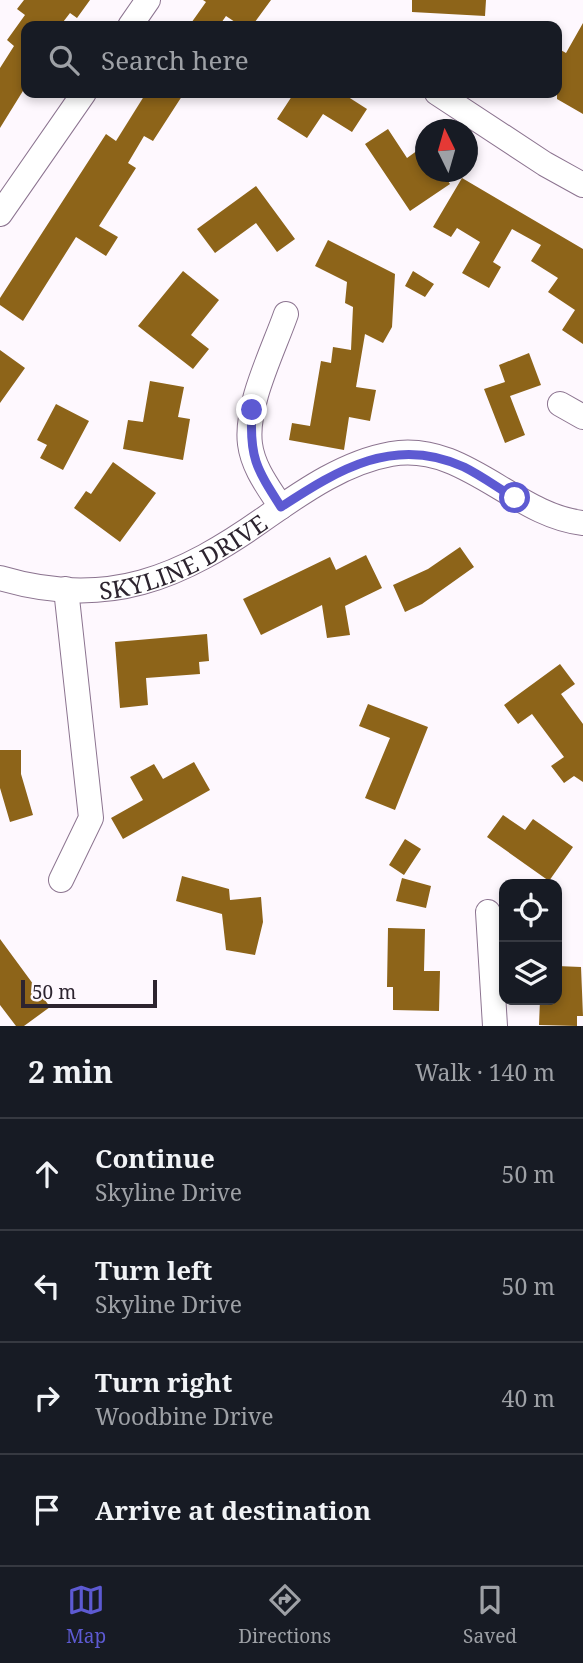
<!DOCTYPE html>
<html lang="en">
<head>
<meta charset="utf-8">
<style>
  body { margin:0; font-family:"Noto Serif",serif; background:#20242c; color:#f1f3f6 }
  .controls { position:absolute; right:21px; bottom:21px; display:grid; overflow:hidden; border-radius:14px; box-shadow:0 4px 10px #0003 }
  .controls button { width:63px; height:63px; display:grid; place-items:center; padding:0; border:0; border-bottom:2px solid #363941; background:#171b24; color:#f1f3f6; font:35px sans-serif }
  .compass { position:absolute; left:415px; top:119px; width:63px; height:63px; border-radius:50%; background:#171b24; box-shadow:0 4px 10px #0003; rotate:355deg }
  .scale { position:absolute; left:21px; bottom:18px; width:136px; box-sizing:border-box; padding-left:7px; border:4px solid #2d242f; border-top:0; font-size:19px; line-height:24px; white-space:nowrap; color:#2d242f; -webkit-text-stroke:5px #fef8fe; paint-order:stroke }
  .stop { position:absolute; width:21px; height:21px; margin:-16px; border:5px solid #5d5ad2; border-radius:50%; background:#fff }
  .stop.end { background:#5d5ad2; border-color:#fff; box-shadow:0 2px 7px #0008 }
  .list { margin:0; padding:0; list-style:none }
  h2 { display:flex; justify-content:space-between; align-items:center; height:91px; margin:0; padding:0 28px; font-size:30px }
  h2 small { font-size:23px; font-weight:400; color:#9ea1a6 }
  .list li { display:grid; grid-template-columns:46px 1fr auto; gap:21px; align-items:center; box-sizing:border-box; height:112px; padding:0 28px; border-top:2px solid #363941 }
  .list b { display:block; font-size:26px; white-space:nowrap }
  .list p { margin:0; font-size:23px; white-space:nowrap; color:#9ea1a6 }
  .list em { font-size:23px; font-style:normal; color:#9ea1a6 }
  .icon { flex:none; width:38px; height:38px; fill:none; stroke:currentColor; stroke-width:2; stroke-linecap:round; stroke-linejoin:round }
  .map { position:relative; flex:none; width:583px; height:1026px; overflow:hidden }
  .search { position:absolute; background:#171b24; box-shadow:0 4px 10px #0003; left:21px; right:21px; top:21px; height:77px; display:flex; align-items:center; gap:18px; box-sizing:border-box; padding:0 24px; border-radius:14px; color:#9ea1a6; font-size:26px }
  .sheet { height:539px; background:#171b24 }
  nav { display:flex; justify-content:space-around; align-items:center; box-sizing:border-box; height:98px; border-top:2px solid #363941; background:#171b24; font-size:19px; color:#9ea1a6 }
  nav a { display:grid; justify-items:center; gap:4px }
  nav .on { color:#5d5ad2 }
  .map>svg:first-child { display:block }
  .building { fill:#8d6419 }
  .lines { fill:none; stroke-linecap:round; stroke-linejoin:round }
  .minor-casing { stroke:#8c7490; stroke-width:26 }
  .minor { stroke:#fff; stroke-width:24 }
  .route { stroke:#5d5ad2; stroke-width:9 }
  .labels { text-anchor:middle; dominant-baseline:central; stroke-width:7; stroke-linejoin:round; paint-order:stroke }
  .street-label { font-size:24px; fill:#2d242f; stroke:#fef8fe }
</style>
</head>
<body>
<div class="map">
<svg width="583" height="1026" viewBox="0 0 583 1026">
  <rect width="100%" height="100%" fill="#fef8fe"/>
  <path class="building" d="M24 0H90L77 18 70 13 60 26H26V86L0 128V68L14 46 7 40 25 15 17 9Z
    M203 0H271L252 26H241L226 16 219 26H189L206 2Z
    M412 0H486L485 16 412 12Z
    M583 23V114L557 99V48L566 53Z
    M146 93H184L153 141 144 136 128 163 136 168 99 226 118 237 106 256 76 237 23 321 0 305V298L106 134 116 141Z
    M294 93H342L367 109 352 132 323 114 307 138 277 119Z
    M388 129 407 158 425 145V172H442L450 184 410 211 365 144Z
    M462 178 583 249V344L562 330 575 310 548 292 558 278 531 261 541 245 512 229 493 262 501 267 489 288 462 273 480 242 457 228 451 237 433 227Z
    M256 186 295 239 277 252 256 223 215 253 197 229Z
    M328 240 395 274 392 327 383 343 365 334 356 387 376 390 370 421 349 417 344 450 289 440 292 423 310 426 321 361 331 363 333 347 351 350 353 307 345 303 347 282 315 266Z
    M183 271 219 300 191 335 209 349 193 369 138 326Z
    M413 271 434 284 425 297 405 286Z
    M0 350 25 368 0 403Z
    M529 353 541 385 510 396 525 435 505 443 484 389 505 382 499 365Z
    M150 381 184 387 178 417 190 419 183 460 123 449 128 420 143 422Z
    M56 404 89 421 63 470 40 458 47 445 37 440Z
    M113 462 156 493 120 542 74 508 86 491 91 494Z
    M460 547 474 567 422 604 405 612 393 585 428 569Z
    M366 555 382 588 345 606 350 635 327 638 322 605 261 635 243 599 330 557 336 570Z
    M207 634 209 661 199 662 200 674 146 678 148 705 120 708 115 642Z
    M560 664 575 684 561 694 583 724V782L574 776 564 783 551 766 564 757 532 714 518 724 504 705Z
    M368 704 428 727 395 810 365 798 390 738 359 726Z
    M0 750H21V774L33 815 10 822 0 788Z
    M194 762 210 790 123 839 111 818 143 800 130 777 154 764 163 779Z
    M503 815 525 830 533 819 573 847 549 881 487 837Z
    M405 839 421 849 404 875 389 865Z
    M182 876 229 889 230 900 261 897 263 922 255 955 226 950 222 914 176 901Z
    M402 878 431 886 426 908 396 901Z
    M388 928 425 929 424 971H440L439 1011 393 1010V987H387Z
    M0 939 50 1007 24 1026H16L0 1005Z
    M557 966 581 967 583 1016H577V1026L539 1025 540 1000H557Z"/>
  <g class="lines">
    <defs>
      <g id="minor">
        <path d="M130 26 148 0"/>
        <path d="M437 93 545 164 583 185"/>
        <path d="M0 214 84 93"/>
        <path d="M560 404 583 417"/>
        <path d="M281 507C269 488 253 468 250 444 245 406 273 351 286 314"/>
        <path id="s1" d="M0 578C108 610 181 578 268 516 305 490 346 462 391 454 464 441 515 516 583 523"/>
        <path d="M61 880 91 818 66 589"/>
        <path d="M488 912 495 1026"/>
      </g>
    </defs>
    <use href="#minor" class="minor-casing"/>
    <use href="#minor" class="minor"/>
  </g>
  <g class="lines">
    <path class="route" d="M252 410C249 457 256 468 281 507 339 469 395 435 464 467 482 476 498 488 515 498"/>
  </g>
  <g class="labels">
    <g class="street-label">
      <text stroke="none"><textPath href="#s1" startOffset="191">SKYLINE DRIVE</textPath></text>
    </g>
  </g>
</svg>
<div class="controls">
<button><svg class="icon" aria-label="locate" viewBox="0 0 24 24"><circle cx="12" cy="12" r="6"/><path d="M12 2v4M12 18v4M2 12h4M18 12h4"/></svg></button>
<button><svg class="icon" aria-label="layers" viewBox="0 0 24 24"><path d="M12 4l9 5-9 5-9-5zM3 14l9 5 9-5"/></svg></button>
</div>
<svg class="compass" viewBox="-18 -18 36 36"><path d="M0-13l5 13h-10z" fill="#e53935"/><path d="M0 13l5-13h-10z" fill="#9ea1a6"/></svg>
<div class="scale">50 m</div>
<div class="stop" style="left:515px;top:498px"></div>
<div class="stop end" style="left:252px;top:410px"></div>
<div class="search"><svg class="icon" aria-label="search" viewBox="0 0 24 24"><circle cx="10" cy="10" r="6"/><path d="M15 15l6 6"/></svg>Search here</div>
</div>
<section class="sheet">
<h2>2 min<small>Walk · 140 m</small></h2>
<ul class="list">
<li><svg class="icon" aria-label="ahead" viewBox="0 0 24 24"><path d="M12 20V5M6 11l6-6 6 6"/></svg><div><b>Continue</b><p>Skyline Drive</p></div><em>50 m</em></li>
<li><svg class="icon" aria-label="left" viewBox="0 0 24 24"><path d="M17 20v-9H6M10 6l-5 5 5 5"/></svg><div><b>Turn left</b><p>Skyline Drive</p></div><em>50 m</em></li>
<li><svg class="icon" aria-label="right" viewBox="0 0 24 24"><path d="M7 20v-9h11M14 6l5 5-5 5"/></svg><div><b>Turn right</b><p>Woodbine Drive</p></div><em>40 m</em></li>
<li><svg class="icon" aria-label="arrive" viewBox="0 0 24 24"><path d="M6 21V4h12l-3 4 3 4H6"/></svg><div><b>Arrive at destination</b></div></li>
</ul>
</section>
<nav>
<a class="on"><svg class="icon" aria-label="map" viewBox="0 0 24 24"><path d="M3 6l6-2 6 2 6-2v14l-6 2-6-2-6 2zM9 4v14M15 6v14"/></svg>Map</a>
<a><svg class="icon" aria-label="directions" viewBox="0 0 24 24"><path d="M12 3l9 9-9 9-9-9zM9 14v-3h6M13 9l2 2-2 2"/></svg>Directions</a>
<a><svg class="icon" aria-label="saved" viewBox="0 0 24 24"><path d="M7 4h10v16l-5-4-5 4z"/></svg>Saved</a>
</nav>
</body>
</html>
